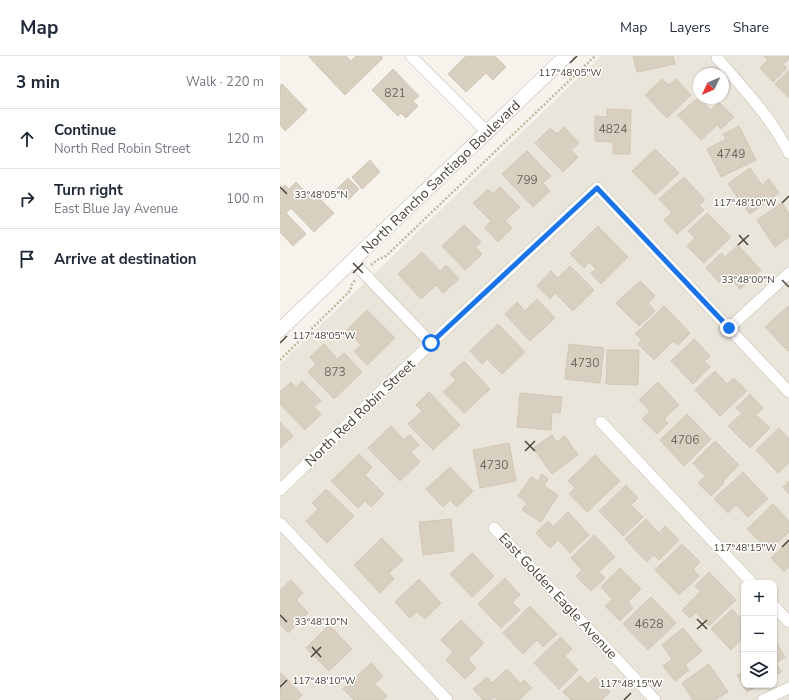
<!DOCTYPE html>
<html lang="en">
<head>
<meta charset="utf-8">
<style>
  body { margin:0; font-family:"Nunito Sans",sans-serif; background:#f6f6f7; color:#1f2937 }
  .controls { position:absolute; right:12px; bottom:12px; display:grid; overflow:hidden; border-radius:8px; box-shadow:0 1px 3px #0004 }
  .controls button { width:36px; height:36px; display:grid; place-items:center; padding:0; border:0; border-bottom:1px solid #e0e1e3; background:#fff; color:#1f2937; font:20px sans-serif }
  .compass { position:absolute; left:413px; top:12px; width:36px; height:36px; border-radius:50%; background:#fff; box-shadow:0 1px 3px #0004; rotate:226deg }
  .stop { position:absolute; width:12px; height:12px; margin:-9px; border:3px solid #1a73e8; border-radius:50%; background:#fff }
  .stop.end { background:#1a73e8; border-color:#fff; box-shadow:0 1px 4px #0008 }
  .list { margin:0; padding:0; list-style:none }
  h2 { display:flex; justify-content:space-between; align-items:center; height:52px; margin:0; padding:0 16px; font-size:17px }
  h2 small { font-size:13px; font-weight:400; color:#747a83 }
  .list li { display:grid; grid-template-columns:26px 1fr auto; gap:12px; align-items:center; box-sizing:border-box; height:60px; padding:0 16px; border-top:1px solid #e0e1e3 }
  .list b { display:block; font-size:15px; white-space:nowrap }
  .list p { margin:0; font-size:13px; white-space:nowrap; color:#747a83 }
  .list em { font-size:13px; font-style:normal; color:#747a83 }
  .icon { flex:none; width:22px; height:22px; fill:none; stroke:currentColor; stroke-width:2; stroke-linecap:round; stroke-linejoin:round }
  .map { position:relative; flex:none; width:509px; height:644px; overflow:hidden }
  header { display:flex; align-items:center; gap:24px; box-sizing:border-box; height:56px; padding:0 20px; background:#fff; border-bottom:1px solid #e0e1e3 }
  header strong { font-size:19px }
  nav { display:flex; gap:22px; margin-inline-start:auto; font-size:14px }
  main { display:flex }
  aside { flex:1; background:#fff }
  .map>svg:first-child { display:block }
  .residential { fill:#eae5da; fill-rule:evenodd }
  .building { fill:#d8cfc1; stroke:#d3c7b4 }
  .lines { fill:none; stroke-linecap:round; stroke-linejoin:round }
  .minor-casing { stroke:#c2bbae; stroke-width:12 }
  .tertiary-casing { stroke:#c2bbae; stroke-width:15 }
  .path { stroke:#c4b79f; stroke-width:2.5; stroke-dasharray:2 2; stroke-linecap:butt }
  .minor { stroke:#fff; stroke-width:11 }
  .tertiary { stroke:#fff; stroke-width:14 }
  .route { stroke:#1a73e8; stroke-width:5 }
  .ticks { fill:none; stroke:#4b4439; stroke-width:1.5 }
  .labels { text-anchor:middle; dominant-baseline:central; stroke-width:3; stroke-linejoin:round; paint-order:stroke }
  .number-label { font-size:12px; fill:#6e675b }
  .street-label { font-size:14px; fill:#4b4439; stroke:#fff }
  .ticks-label { font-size:10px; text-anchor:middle; fill:#4b4439; stroke:#fff; stroke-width:3; stroke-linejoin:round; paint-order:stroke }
</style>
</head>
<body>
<header>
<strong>Map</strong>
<nav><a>Map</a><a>Layers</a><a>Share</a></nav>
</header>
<main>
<aside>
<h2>3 min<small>Walk · 220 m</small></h2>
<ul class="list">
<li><svg class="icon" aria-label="ahead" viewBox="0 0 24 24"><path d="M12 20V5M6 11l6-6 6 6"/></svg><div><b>Continue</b><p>North Red Robin Street</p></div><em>120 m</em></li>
<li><svg class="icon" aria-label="right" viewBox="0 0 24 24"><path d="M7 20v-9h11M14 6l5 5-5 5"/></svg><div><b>Turn right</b><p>East Blue Jay Avenue</p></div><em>100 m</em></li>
<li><svg class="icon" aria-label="arrive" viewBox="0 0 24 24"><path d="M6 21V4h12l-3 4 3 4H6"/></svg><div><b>Arrive at destination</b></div></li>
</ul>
</aside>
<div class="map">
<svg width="509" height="644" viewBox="0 0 509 644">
  <rect width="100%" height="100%" fill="#f6f3ec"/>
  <path class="residential" d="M321 0H509V644H0V308ZM419 18H443V42H419ZM464 527H494V629H464Z"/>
  <path class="building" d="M30 0H66L71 5 76 0H101L103 2 65 39 29 1Z
    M186 0H215L226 11 213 24 206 17 186 36 168 18Z
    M353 0H393L395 8 357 16Z
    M484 0H509V3L503 8 507 12 493 26 480 12 488 4Z
    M113 13 139 40 133 45 138 50 126 62 121 57 118 60 92 34Z
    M509 14V42L495 28Z
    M382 23 389 29 396 23 411 39 387 62 365 39Z
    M2 28 27 54 5 75 0 69V30Z
    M419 41 431 54 439 46 454 61 441 73 437 69 421 84 398 59Z
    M327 53 351 54 350 98H333V86L315 85V60L327 61Z
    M459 70 476 104 441 121 427 93 446 83 443 78Z
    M284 71 299 87 291 94 298 101 283 116 255 87 270 72 277 78Z
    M375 93 399 117 375 139 352 115Z
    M247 95 271 120 263 127 270 135 253 151 222 118Z
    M90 104 100 116 82 133 72 121Z
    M470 112 482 129 489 123 499 137 470 158 448 128Z
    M404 121 425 144 419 149 424 154 397 178 384 164 392 157 379 143Z
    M68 122 79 133 68 144 57 133Z
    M16 126 34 145 38 141 54 157 34 176 11 152 6 157 26 178 13 190 0 176V134L5 129 9 133Z
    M220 131 240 151 225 165 232 172 218 186 205 172 211 165 193 147 208 133 213 138Z
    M502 147 509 157V181L495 191 477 164Z
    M427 157 451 181 424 207 407 190 415 182 408 175Z
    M184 169 201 186 195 191 202 198 185 214 162 190Z
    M318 170 348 201 321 228 311 217 316 213 309 206 304 212 290 198Z
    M458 189 481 214 460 233 448 219 440 227 426 212 441 197 445 201Z
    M142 196 160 215 166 209 179 223 163 237 156 229 141 243 118 218Z
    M290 210 314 234 293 255 275 237 270 243 257 230 271 215 278 222Z
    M360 225 375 240 368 247 375 255 359 270 336 247Z
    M257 243 275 262 250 285 225 258 237 246 245 255Z
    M384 250 410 277 398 289 393 285 374 304 358 288 362 284 355 278Z
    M508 250 509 251V294L508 295 485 271Z
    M87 254 115 282 87 309 74 295 81 289 67 274Z
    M218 268 245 296 222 318 207 303 202 308 190 295Z
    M414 283 430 300 424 306 430 311 413 328 391 305Z
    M44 288 57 303 64 297 82 316 54 343 28 316 36 308 30 301Z
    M289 288 324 292 320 327 285 323Z
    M327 294H359L358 329 326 328Z
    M184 305 210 333 184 357 163 336 176 324 170 318Z
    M435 315 447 328 454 322 467 335 440 360 415 334Z
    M22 325 41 345 34 351 41 358 25 374 0 348V336L11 326 16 331Z
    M378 326 399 349 384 363 388 367 377 378 362 363 370 355 359 344Z
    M149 336 180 369 153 394 128 368 142 355 136 349Z
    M240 337 282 341 280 357 272 356 271 374 237 371Z
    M470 338 483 352 476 359 490 372 470 392 448 370 462 357 456 352Z
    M407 358 431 383 404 410 380 384Z
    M0 366 13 380 0 392Z
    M111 370 124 384 130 379 139 389 131 396 140 406 120 425 88 392Z
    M499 372 509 383V407L498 417 476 394Z
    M272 379 277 386 285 380 298 399 272 418 253 392Z
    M435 385 459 409 443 425 444 427 431 440 418 427 425 420 413 407Z
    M229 387 236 425 200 432 193 394Z
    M79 398 92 411 85 419 104 438 91 451 85 445 78 452 51 425Z
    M315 399 340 425 307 456 289 438 295 432 288 425Z
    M170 411 193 435 177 451 170 444 163 451 146 433Z
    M463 416 488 443 468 461 456 449 448 457 434 443Z
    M262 418 268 423 264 430 278 439 261 466 242 454 247 447 238 440 251 421 258 425Z
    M509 425V438L503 431Z
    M346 429 358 442 351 449 363 461 343 480 319 455Z
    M46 433 74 460 47 487 26 465 38 453 32 447Z
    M493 448 509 465V476L489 495 467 473Z
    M288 456 309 479 290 497 278 484 270 492 256 477 268 465 273 471Z
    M171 463 174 495 143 499 139 466Z
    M366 463 379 477 385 470 399 484 379 504 374 499 367 506 345 483Z
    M314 479 335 501 319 516 325 522 311 535 296 520 302 514 291 502Z
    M102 482 123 504 109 517 114 523 100 537 74 509Z
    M509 485V511L504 516 491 502Z
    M402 488 420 506 413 513 419 520 399 539 375 514Z
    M192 497 214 520 192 541 170 518Z
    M340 512 361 533 348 546 353 552 340 565 325 550 332 543 321 531Z
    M429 516 456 544 429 570 416 557 410 562 402 554 421 535 415 530Z
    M225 522 240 539 232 546 240 554 221 572 198 548Z
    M139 523 161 547 145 563 137 556 130 562 115 546Z
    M11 524 23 537 16 544 28 557 8 577 0 568V534Z
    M371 541 396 567 368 594 343 568Z
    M250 550 277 578 263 591 257 584 243 598 223 577Z
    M452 553 464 566V581L451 594 431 573Z
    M181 564 204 587 188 603 196 612 185 623 166 604 173 596 161 584Z
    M49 569 72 593 49 615 26 592Z
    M403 572 422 595 405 609 409 614 395 625 383 610 392 603 382 589Z
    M281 581 292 593 285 600 298 614 279 633 254 607Z
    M494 583 505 601 496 607 501 616 494 620Z
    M91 607 103 620 95 628 107 640 103 644H74L63 633Z
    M429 608 448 636 435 644H413L402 627Z
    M227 613 241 628 244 624 252 632 239 644H217L214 641 211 644H203L193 633 207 621 212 627Z
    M464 616V629H479L467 636 457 619Z
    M1 617 22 639 17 644H0Z
    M300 620 308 628 315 621 330 636 322 644H291L283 636Z"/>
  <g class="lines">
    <defs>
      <path id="minor" d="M131 0 207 76
        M437 2C463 32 491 61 509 97
        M72 205 151 287
        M449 272 509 217
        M321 366 472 527
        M0 434 151 287 317 132 509 336
        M0 467 167 644
        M214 472 375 644
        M494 550 509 566
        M483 644 509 632"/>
      <path id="tertiary" d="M0 274 207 76 286 0"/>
    </defs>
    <use href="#minor" class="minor-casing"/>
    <use href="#tertiary" class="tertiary-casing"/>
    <path class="path" d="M91 209 97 204 106 200 315 0
      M0 304 70 235 72 228 76 223"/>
    <use href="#minor" class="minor"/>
    <use href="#tertiary" class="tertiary"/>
  </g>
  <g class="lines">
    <path class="route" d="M151 287 317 132 449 272"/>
  </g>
  <path class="ticks" d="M290 7 297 0M0 131 7 138M502 147 509 140M459 179 468 189M458 189 469 179M73 207 83 217M73 217 83 207M502 224 509 231M0 287 7 280M245 385 255 395M245 395 255 385M502 491 509 484M0 559 7 566M417 563 427 573M417 573 427 564M32 591 41 601M31 601 41 591M0 631 7 624M344 644 351 637"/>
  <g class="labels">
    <g class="number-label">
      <text x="115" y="37">821</text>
      <text x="333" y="73">4824</text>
      <text x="451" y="98">4749</text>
      <text x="247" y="124">799</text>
      <text x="305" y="307">4730</text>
      <text x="55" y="316">873</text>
      <text x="405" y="384">4706</text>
      <text x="214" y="409">4730</text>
      <text x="369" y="568">4628</text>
    </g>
    <g class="street-label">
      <text transform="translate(161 121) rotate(-44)">North Rancho Santiago Boulevard</text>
      <text transform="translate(80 357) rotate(-44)">North Red Robin Street</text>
      <text transform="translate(278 540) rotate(47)">East Golden Eagle Avenue</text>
    </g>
  </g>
  <g class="ticks-label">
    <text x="290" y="20">117°48'05"W</text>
    <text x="41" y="142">33°48'05"N</text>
    <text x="465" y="150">117°48'10"W</text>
    <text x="468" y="227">33°48'00"N</text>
    <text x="44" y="283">117°48'05"W</text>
    <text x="465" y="495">117°48'15"W</text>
    <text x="41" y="569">33°48'10"N</text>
    <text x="44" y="628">117°48'10"W</text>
    <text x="351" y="631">117°48'15"W</text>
  </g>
</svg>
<div class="controls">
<button>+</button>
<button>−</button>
<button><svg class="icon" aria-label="layers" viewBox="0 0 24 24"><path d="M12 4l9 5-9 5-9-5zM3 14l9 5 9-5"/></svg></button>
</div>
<svg class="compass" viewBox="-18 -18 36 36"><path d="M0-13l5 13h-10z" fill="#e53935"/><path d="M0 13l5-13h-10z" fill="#747a83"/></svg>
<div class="stop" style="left:151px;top:287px"></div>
<div class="stop end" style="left:449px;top:272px"></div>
</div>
</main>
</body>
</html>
